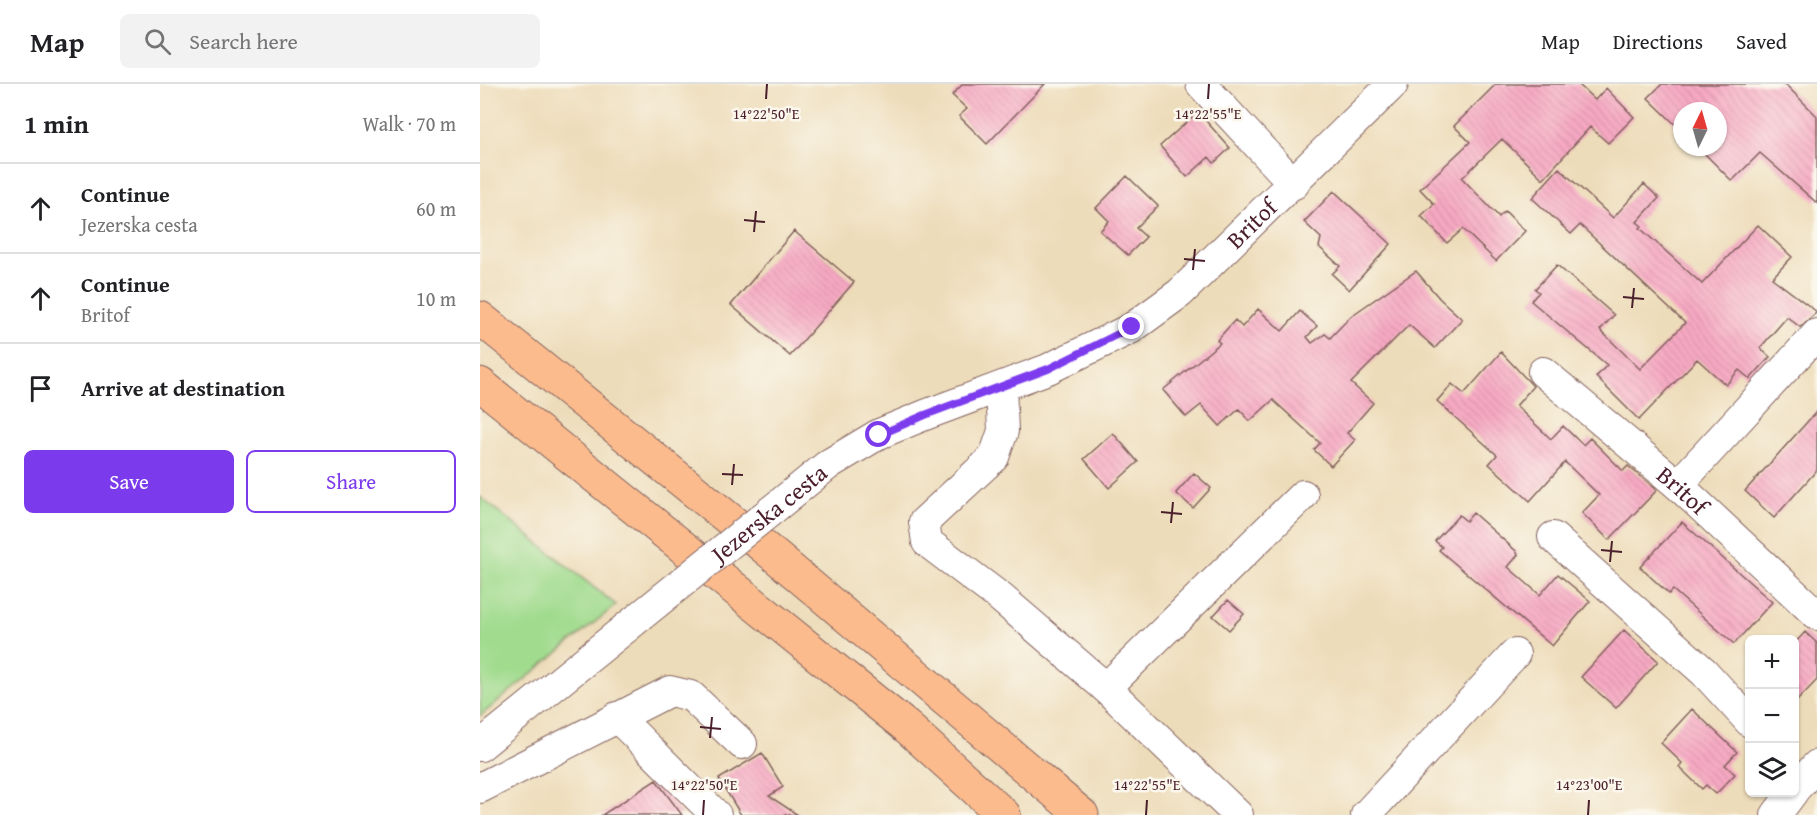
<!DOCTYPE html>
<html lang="en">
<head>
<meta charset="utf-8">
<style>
  body { margin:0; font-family:"Gentium Book Plus",serif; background:#f2f2f2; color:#202124 }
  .controls { position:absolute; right:18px; bottom:18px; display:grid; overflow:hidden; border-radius:9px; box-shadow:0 2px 4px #0004 }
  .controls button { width:54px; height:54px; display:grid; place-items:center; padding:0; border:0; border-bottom:2px solid #e0e0e0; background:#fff; color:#202124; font:30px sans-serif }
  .compass { position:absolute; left:1193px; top:18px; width:54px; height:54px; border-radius:50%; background:#fff; box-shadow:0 2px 4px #0004; rotate:5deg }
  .stop { position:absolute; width:18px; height:18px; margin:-14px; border:4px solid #7c3aed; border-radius:50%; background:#fff }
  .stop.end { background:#7c3aed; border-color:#fff; box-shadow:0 2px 6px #0008 }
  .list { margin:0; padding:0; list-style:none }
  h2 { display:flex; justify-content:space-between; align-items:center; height:78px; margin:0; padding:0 24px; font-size:26px }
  h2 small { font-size:20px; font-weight:400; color:#757577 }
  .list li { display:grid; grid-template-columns:39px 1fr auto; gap:18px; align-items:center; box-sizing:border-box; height:90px; padding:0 24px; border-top:2px solid #e0e0e0 }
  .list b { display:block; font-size:22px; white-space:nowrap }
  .list p { margin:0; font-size:20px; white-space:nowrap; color:#757577 }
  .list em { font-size:20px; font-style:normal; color:#757577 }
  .actions { display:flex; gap:12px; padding:18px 24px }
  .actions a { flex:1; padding:14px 0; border:2px solid #7c3aed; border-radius:9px; text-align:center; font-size:21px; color:#7c3aed }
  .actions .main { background:#7c3aed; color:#fff }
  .icon { flex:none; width:33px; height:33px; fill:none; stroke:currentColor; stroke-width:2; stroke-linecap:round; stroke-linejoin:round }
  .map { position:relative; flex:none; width:1337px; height:731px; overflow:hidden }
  header { display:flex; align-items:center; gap:36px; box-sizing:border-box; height:84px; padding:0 30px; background:#fff; border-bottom:2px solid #e0e0e0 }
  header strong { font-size:28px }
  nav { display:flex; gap:33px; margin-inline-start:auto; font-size:21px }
  .search { width:420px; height:54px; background:#f2f2f2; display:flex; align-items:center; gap:15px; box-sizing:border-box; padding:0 21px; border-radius:9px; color:#757577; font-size:22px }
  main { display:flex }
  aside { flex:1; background:#fff }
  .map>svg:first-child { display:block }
  .green { fill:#a0db8e; stroke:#757d5c; stroke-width:1.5 }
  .building { fill:url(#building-back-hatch) }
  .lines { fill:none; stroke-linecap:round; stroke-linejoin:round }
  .minor-casing { stroke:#83615d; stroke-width:32 }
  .highway-casing { stroke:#83615d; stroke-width:35 }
  .minor { stroke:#fff; stroke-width:30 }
  .highway { stroke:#fbbb8d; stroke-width:33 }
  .minor-bridge-casing { stroke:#83615d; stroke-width:32; stroke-linecap:butt }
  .minor-bridge { stroke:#fff; stroke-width:30 }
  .route { stroke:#7c3aed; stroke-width:8 }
  .ticks { fill:none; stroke:#4a1f2b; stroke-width:2 }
  .labels { text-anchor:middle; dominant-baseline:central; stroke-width:5; stroke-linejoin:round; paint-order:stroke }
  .street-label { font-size:24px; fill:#4a1f2b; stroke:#fbf7ec }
  .ticks-label { font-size:15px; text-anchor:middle; fill:#4a1f2b; stroke:#fbf7ec; stroke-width:5; stroke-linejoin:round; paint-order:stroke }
</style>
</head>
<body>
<header>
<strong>Map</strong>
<div class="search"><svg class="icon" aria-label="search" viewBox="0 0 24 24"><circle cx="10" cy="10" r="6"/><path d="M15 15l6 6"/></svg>Search here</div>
<nav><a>Map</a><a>Directions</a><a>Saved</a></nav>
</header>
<main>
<aside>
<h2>1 min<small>Walk · 70 m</small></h2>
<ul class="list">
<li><svg class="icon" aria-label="ahead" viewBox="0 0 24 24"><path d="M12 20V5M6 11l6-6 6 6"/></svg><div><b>Continue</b><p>Jezerska cesta</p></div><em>60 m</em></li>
<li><svg class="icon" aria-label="ahead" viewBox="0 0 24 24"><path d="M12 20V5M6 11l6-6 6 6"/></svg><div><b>Continue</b><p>Britof</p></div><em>10 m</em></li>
<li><svg class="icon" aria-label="arrive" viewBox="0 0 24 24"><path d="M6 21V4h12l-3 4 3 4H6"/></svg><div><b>Arrive at destination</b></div></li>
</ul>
<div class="actions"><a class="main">Save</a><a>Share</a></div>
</aside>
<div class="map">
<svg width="1337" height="731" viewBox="0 0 1337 731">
  <defs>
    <pattern id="building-back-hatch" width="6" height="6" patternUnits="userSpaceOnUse" patternTransform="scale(1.5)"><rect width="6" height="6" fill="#f7a9c3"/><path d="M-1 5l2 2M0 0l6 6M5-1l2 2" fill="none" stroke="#d591a8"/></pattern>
  </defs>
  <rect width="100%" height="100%" fill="#fbf7ec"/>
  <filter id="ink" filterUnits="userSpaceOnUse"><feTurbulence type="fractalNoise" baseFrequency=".0167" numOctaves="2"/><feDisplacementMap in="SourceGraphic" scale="12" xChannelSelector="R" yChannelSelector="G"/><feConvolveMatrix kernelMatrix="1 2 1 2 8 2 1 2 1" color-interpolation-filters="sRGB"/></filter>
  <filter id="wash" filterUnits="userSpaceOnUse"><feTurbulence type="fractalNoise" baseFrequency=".008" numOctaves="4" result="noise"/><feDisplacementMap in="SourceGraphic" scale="24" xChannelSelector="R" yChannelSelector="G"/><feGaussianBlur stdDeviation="1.35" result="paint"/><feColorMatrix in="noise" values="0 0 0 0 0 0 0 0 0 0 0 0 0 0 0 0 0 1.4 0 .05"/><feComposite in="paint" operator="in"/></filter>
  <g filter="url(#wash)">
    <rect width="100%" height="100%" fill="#eddcb9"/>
    <path class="green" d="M0 413 136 521 0 632Z"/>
    <g id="blocks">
      <path class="building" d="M483 0H565L507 60 479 32 487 25 472 11Z
        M1016 0H1098L1115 16 1126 4 1154 33 1128 59 1110 43 1063 95 1022 55 982 94 1019 133 1025 127 1045 147 1016 177 983 145 967 159 941 132 954 120 940 105 990 58 974 42Z
        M1182 0H1305L1337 32V119L1280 69 1252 97 1218 63H1238V27H1202V47L1168 14Z
        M718 28 750 64 734 79 729 73 707 93 680 62Z
        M1079 84 1133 134 1164 100 1179 114 1157 138 1162 142 1160 144 1222 200 1278 141 1312 173 1292 194 1337 228 1320 243 1307 233 1280 264 1290 273 1270 295 1259 286 1246 301 1217 275 1159 336 1116 293 1127 281 1051 217 1059 208 1055 205 1077 181 1134 231 1120 246 1160 285 1205 239 1100 141 1091 150 1052 114Z
        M647 92 678 122 656 144 666 153 648 171 620 147 629 137 616 124Z
        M854 107 911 160 869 206 852 190 860 182 839 163 841 154 824 138Z
        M314 147 374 198 310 272 251 221Z
        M936 187 960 215 982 235 955 264 929 241 871 299 893 319 867 349 875 356 851 382 834 366 840 359 793 316 770 337 759 325 740 342 721 321 706 333 683 306 740 259 737 256 755 236 762 243 778 225 802 247 820 227 837 242 827 253 832 259 845 250 850 254 871 232Z
        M1021 268 1053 302 1036 322 1071 355 1083 342 1103 361 1110 354 1143 387 1148 382 1177 406 1129 456 1102 429 1119 411 1085 378 1050 417 1009 380 1017 371 957 317 972 300 984 310Z
        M1337 327V386L1294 434 1265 407Z
        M633 349 658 378 629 404 604 375Z
        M714 389 731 404 713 424 696 409Z
        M993 429 1036 467 1038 471 1028 483 1060 511 1078 490 1110 517 1072 562 959 466 962 463 955 457 979 431 986 437Z
        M1202 438 1292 518 1254 560 1193 506 1189 510 1160 483Z
        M748 516 764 530 749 546 733 532Z
        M1144 546 1178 577 1136 624 1101 593Z
        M1325 548 1337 559V596L1314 620V560Z
        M1212 625 1257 668 1245 681 1255 690 1236 710 1226 701 1222 705 1199 683 1202 679 1181 659Z
        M282 669 303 703 289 712 318 731H261L239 695Z
        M176 696 202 731H122Z"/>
    </g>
  </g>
  <g filter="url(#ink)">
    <use href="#blocks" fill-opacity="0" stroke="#83615d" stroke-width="1.5"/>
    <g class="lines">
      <defs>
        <g id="minor">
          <path d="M721 0 814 100"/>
          <path id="s1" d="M1063 288 1198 401 1337 531"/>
          <path d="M521 303 523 347 514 373 444 438 447 458 521 514 626 604 758 731"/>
          <path id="s2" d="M349 380 399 350 445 331 568 285 652 244 700 209 913 0"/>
          <path d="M1198 401 1337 250"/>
          <path d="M1073 453 1224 588 1270 638"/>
          <path d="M626 604 823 411"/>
          <path d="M137 633 236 731"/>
          <path d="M0 662 147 543"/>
          <path d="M0 704 190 607 211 612 262 660"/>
          <path d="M1314 706 1337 681"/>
          <path d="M886 731 1035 570"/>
          <path d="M1296 731 1313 708"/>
        </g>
        <path id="highway" d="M0 234 295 472 602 731
          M0 300 427 643 524 731"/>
      </defs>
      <use href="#minor" class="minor-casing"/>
      <use href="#highway" class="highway-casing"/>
      <use href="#minor" class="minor"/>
      <use href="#highway" class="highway"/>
      <defs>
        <g id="minor-bridge">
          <path id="s3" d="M147 543 349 380"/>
        </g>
      </defs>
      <use href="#minor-bridge" class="minor-bridge-casing"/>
      <use href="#minor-bridge" class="minor-bridge"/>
    </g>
  </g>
  <g class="lines" filter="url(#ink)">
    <path class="route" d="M399 351 445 331 568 285 652 243"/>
  </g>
  <path class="ticks" d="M286 15 287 0M728 15 729 0M264 136 285 138M274 148 276 127M704 175 725 177M713 186 715 165M1143 213 1164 215M1152 224 1154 204M242 390 263 391M252 401 254 380M681 428 702 430M691 439 693 418M1121 466 1142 468M1130 478 1132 457M220 643 241 645M230 654 232 633M223 731 224 716M666 731 667 716M1108 731 1109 716"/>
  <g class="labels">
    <g class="street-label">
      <text stroke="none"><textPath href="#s2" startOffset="492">Britof</textPath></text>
      <text stroke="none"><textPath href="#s1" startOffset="183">Britof</textPath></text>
      <text stroke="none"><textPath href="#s3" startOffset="182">Jezerska cesta</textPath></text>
    </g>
  </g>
  <g class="ticks-label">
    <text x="286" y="35">14°22'50"E</text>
    <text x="728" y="35">14°22'55"E</text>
    <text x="224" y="706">14°22'50"E</text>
    <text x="667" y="706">14°22'55"E</text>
    <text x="1109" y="706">14°23'00"E</text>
  </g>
</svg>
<div class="controls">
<button>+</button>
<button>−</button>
<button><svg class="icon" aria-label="layers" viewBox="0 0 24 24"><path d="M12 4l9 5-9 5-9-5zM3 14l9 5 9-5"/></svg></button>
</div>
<svg class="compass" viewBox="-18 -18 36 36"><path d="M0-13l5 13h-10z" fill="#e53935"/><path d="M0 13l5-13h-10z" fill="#757577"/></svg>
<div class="stop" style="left:399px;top:351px"></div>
<div class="stop end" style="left:652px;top:243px"></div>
</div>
</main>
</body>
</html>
